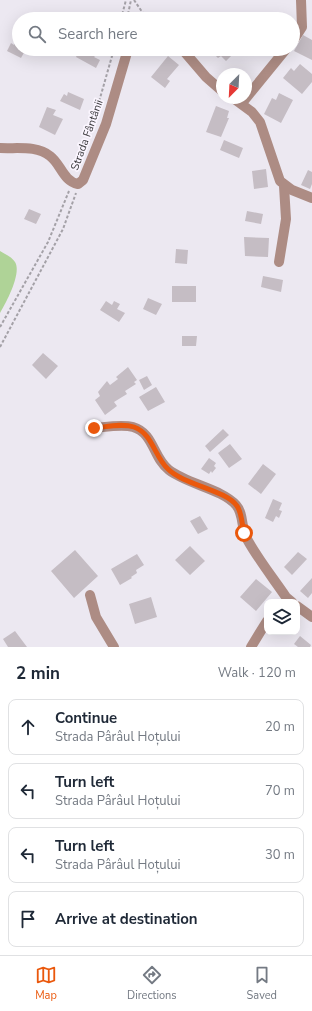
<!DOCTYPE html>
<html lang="en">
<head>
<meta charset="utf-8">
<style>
  body { margin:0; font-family:"Nunito Sans",sans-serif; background:#f2f2f3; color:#1f2937 }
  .controls { position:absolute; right:12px; bottom:12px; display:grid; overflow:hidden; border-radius:8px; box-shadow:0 4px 16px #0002 }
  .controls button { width:36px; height:36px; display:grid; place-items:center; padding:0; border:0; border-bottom:1px solid #e0e1e3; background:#fff; color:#1f2937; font:20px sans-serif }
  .compass { position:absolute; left:216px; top:68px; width:36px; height:36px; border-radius:50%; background:#fff; box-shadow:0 4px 16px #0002; rotate:204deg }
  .stop { position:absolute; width:12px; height:12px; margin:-9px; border:3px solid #ea580c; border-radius:50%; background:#fff }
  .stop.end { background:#ea580c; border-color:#fff; box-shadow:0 1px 4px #0008 }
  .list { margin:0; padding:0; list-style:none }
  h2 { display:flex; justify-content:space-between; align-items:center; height:52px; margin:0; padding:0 16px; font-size:17px }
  h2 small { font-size:13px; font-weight:400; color:#747a83 }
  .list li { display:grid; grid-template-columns:26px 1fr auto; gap:12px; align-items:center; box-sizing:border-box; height:56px; margin:0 8px 8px; padding:0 8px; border:1px solid #e0e1e3; border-radius:8px }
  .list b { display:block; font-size:15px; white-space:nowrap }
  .list p { margin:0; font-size:13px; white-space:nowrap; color:#747a83 }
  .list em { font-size:13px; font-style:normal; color:#747a83 }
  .icon { flex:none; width:22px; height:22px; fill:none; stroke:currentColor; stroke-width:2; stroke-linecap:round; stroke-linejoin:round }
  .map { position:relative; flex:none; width:312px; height:647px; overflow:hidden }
  .search { position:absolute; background:#fff; box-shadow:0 4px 16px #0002; left:12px; right:12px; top:12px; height:44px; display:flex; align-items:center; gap:10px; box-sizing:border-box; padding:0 14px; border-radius:22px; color:#747a83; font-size:15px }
  .sheet { height:308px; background:#fff }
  nav { display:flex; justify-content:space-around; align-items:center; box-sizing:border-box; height:56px; border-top:1px solid #e0e1e3; background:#fff; font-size:11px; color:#747a83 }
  nav a { display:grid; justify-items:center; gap:2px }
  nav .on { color:#ea580c }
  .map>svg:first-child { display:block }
  .green { fill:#afd397 }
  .building { fill:#c5bdc4 }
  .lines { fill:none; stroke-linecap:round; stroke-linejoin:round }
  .path { stroke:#a4a1a7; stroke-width:2; stroke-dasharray:3 2; stroke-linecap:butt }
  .minor { stroke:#ad8c84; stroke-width:10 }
  .route { stroke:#ea580c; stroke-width:5 }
  .labels { text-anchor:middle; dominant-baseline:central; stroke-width:3.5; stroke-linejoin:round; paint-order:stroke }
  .street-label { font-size:11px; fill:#3b3a3d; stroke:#faf5fe }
</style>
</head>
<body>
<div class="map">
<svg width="312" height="647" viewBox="0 0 312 647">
  <rect width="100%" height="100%" fill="#ece8f1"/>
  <path class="green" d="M0 251C5 254 12 257 15 262 22 273 6 303 0 313Z"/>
  <path class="building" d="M303 35 312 40V60L294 51Z
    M19 36V49H26L21 58 7 51 11 43 14 45Z
    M80 49H86L96 55 94 57 100 60 96 68 76 57Z
    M209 49H238L226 61 221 56 218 58Z
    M168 56 179 65 167 79 170 81 165 88 151 77Z
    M300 64 312 74V82L302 94 283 78 291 68 294 71Z
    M68 92 84 99 80 110 60 101 64 94 67 96Z
    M279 93 293 100 281 123 264 114 272 98 276 100Z
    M216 106 229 111 227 118H229L221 137 206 132Z
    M47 107 56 110 53 115 63 119 55 135 39 127Z
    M224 140 243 148 239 158 220 150Z
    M266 169 268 187 254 189 252 171Z
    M308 170 312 172V184L310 189 301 185Z
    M29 209 41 214 36 224 24 219Z
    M247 211 263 214 261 224 245 221Z
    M244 237 269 238 268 257 245 256Z
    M176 249 188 250 187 264 175 263Z
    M263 276 283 280 281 292 261 287Z
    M172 286H196V302H172Z
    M148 298 162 304 156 315 143 309Z
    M106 301 112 305 114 301 120 304 117 309 125 313 119 322 100 310Z
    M182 336H197L196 346H182Z
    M43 353 58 366 46 379 32 365Z
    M128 367 137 380 134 382 136 384 125 391 127 394 114 402 117 406 105 415 95 400 100 396 98 392 107 381 110 385 118 379 116 377Z
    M147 376 152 385 144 390 139 380Z
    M156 387 165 402 148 411 139 397Z
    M223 429 229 435 210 452 205 446Z
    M230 444 242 459 229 468 218 453Z
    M209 458 216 463 214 466 216 468 212 473 211 471 209 474 201 469Z
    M263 464 276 474 261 494 248 484Z
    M273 499 282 503 279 510 282 511 279 518 276 516 273 522 265 518Z
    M200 516 208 529 198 534 190 521Z
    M190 546 205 561 190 575 175 560Z
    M75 550 98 576 74 598 51 571Z
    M298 552 307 559 292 575 284 567Z
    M137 554 144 565 136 570 137 573 131 577 132 578 120 585 111 569Z
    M312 578V593L308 598 300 591Z
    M256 579 272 592 256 611 240 597Z
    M151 597 157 617 135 624 129 604Z
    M15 631 27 647H8L3 639Z
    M300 636 311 645 310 647H298L294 644Z"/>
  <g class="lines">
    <path class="path" d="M134 0 147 19
      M121 19 126 0
      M127 19 131 0
      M91 130 114 49
      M0 327 48 242 69 191
      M0 347 63 229 76 193"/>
    <path class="minor" d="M293 41 302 27 301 0
      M182 49 206 77 222 91
      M233 98 252 112 260 122 280 181 292 190 312 198
      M242 103 286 49
      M0 148C16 149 37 145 50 156 61 164 63 181 78 184L83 180 106 124 128 49
      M279 262 286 219 284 186
      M94 428C106 427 122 424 133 427 154 433 153 458 169 470 187 484 222 489 236 505 244 514 241 529 247 539 258 559 273 578 286 597L292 602
      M90 595 96 617 114 647
      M297 606 312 617
      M251 647 267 621"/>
  </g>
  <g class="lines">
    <path class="route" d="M94 428C106 427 122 423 134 427 153 434 154 456 168 469 184 485 226 490 237 506 242 513 242 525 244 533"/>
  </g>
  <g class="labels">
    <g class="street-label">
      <text transform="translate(87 135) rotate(-70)">Strada Fântânii</text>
    </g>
  </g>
</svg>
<div class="controls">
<button><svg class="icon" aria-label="layers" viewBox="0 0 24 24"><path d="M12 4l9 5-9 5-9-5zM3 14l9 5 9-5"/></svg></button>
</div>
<svg class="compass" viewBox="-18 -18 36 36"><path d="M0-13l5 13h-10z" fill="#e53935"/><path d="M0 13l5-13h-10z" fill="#747a83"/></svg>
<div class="stop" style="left:244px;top:533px"></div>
<div class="stop end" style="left:94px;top:428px"></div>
<div class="search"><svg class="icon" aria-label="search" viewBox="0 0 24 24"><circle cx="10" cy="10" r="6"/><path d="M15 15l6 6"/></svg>Search here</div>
</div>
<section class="sheet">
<h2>2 min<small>Walk · 120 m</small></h2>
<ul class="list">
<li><svg class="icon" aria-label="ahead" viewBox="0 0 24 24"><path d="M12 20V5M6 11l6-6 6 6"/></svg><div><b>Continue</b><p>Strada Pârâul Hoțului</p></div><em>20 m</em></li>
<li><svg class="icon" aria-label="left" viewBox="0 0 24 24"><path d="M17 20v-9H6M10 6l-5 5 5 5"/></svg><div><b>Turn left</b><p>Strada Pârâul Hoțului</p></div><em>70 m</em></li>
<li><svg class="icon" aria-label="left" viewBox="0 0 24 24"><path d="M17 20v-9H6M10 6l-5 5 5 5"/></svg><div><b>Turn left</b><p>Strada Pârâul Hoțului</p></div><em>30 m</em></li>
<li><svg class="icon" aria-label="arrive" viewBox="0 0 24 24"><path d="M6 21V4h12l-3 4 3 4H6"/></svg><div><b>Arrive at destination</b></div></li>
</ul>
</section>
<nav>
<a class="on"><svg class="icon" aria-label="map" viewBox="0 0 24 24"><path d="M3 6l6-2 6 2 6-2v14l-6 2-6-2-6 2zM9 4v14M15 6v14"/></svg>Map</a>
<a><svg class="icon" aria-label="directions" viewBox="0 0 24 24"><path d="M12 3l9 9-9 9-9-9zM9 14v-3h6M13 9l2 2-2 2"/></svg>Directions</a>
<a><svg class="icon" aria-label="saved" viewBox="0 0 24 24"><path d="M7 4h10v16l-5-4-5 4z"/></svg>Saved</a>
</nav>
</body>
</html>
